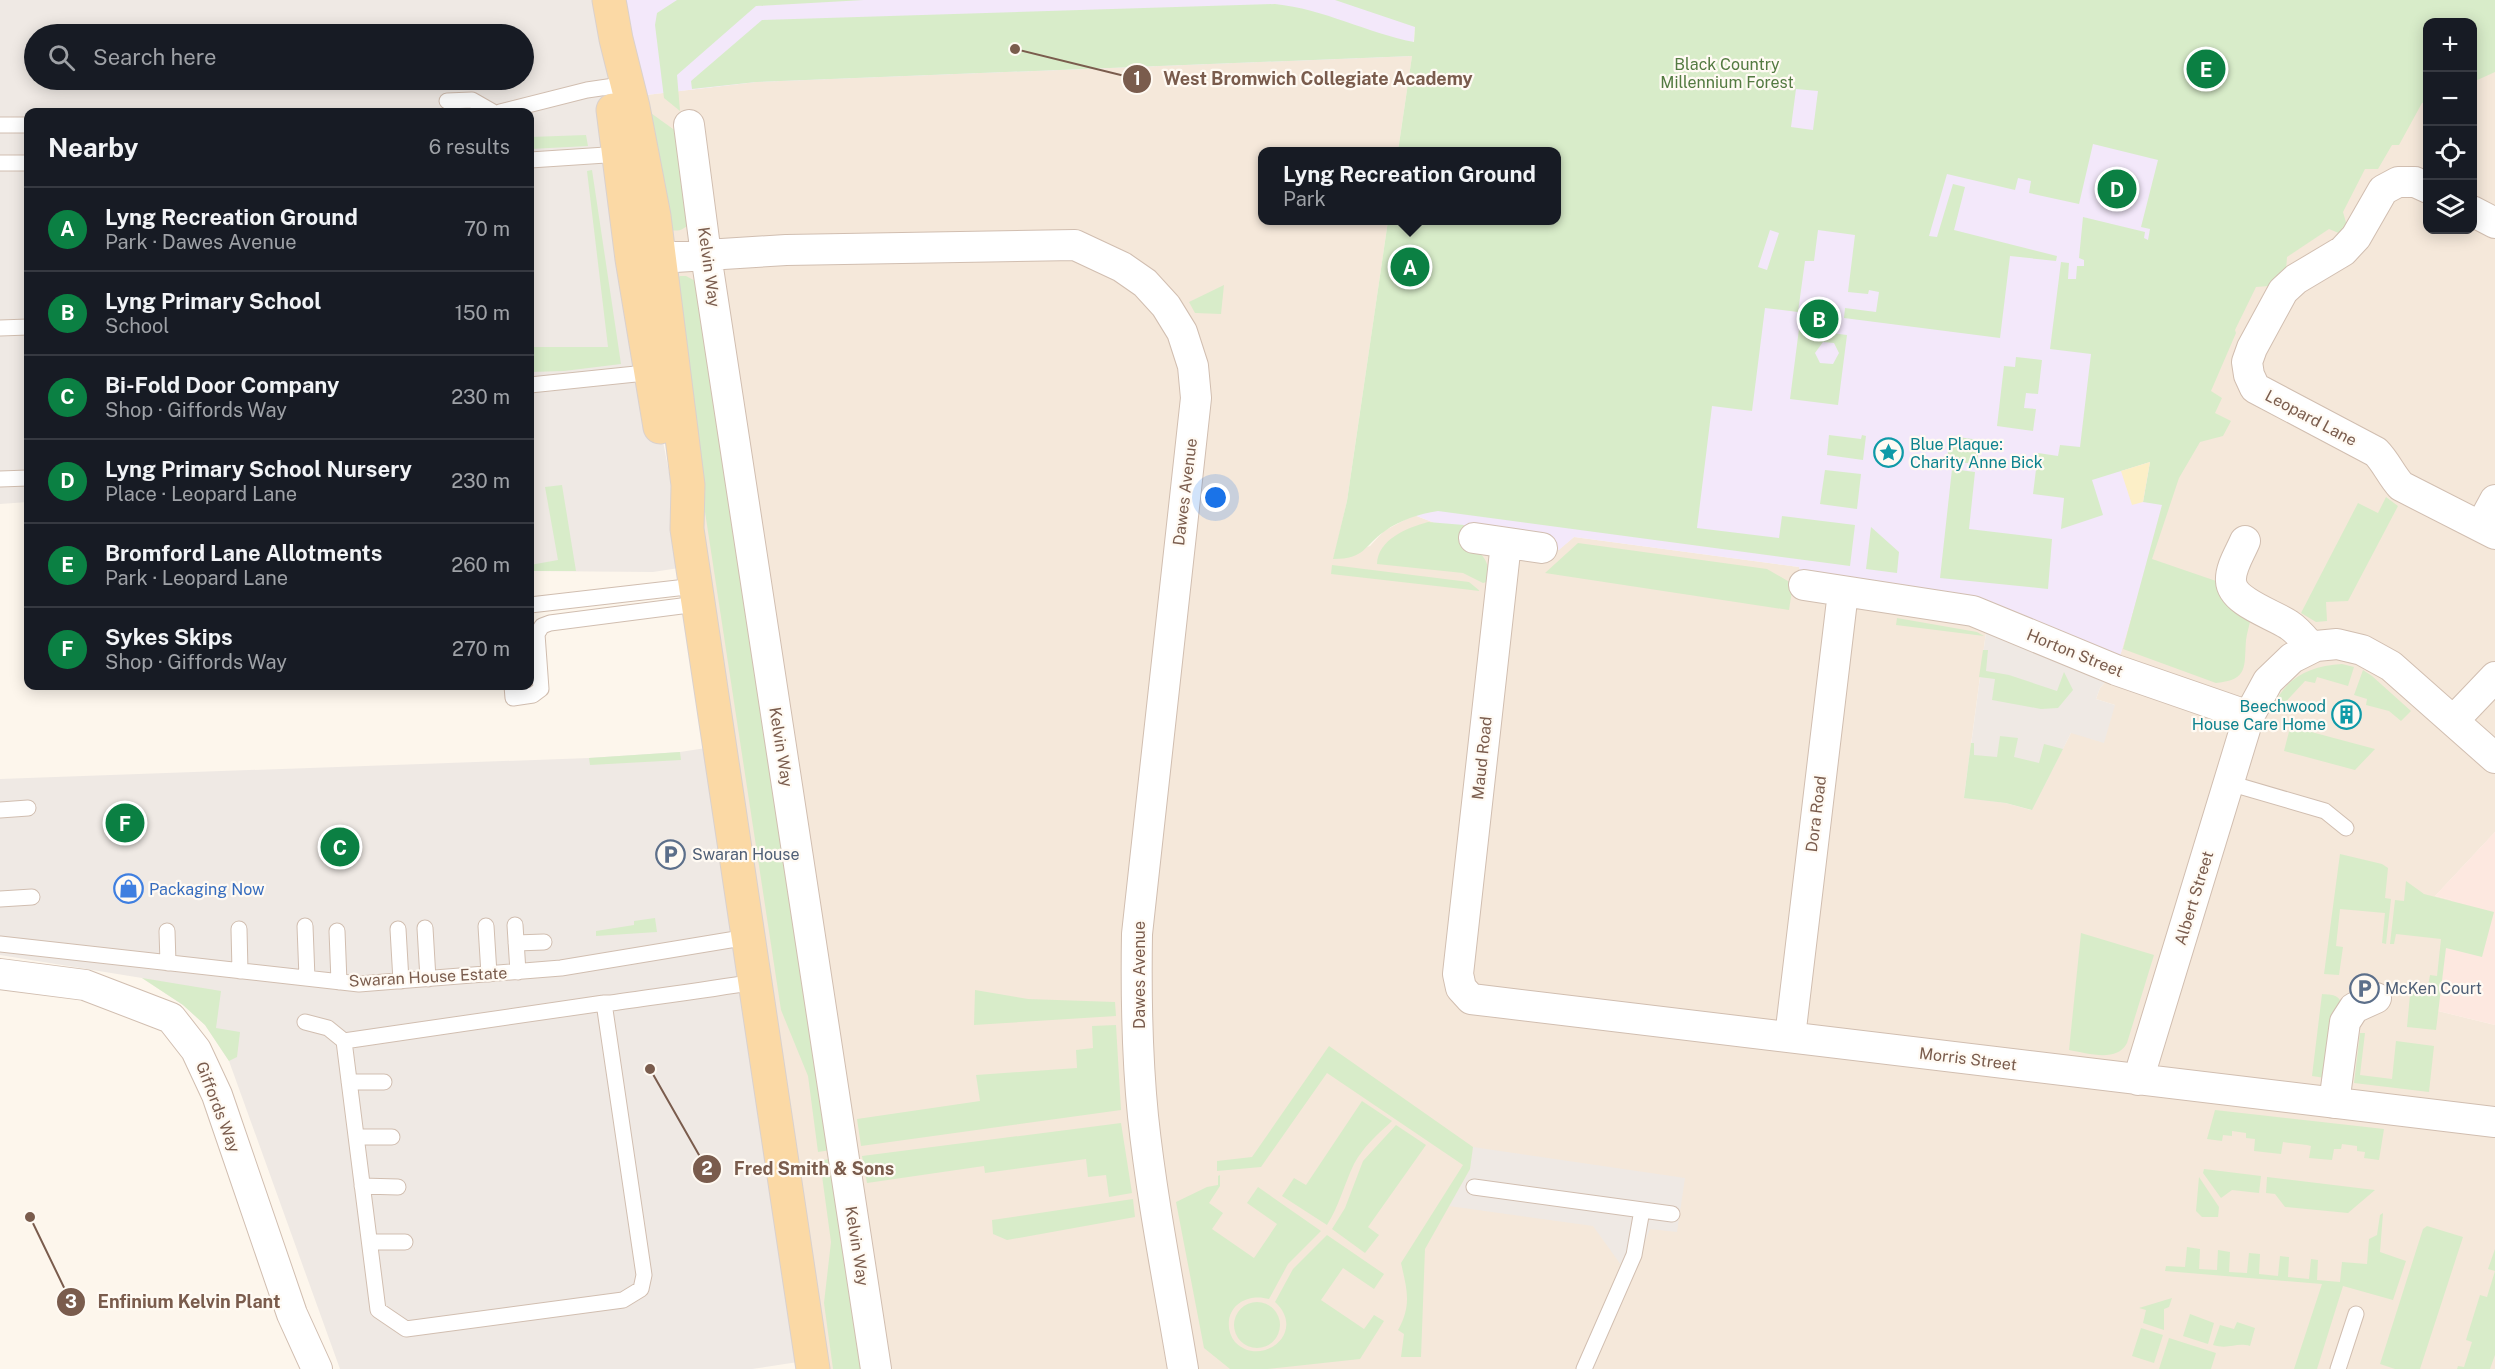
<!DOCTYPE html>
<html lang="en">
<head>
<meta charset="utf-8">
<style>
  body { margin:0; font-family:"Public Sans",sans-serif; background:#20242c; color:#f1f3f6 }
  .controls { position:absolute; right:18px; top:18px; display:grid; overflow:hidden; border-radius:12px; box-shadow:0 3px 15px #0003 }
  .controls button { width:54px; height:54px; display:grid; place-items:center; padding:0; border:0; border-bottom:2px solid #363941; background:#171b24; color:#f1f3f6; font:30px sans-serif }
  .you { position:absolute; left:1216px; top:498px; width:21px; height:21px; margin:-15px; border:4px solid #fff; border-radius:50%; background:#1a73e8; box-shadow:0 0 0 9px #1a73e833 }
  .badge { display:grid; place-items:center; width:39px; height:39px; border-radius:50%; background:#0b8043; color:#fff; font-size:20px; font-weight:700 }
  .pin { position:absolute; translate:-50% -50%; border:3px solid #fff; box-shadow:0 2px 6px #0006 }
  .popup { position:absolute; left:1258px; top:147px; width:303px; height:78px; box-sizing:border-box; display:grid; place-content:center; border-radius:12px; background:#171b24; filter:drop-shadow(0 2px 4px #0005); font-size:20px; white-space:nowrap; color:#9ea1a6 }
  .popup b { font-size:22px; color:#f1f3f6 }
  .popup::after { content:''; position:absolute; left:50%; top:100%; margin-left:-12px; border:12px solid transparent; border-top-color:#171b24 }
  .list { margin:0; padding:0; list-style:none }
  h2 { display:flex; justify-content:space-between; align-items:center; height:78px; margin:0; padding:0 24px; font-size:26px }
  h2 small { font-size:20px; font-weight:400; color:#9ea1a6 }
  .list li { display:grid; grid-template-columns:39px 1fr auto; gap:18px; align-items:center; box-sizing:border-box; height:84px; padding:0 24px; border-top:2px solid #363941 }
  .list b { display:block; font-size:22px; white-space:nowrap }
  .list p { margin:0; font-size:20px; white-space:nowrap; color:#9ea1a6 }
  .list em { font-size:20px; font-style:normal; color:#9ea1a6 }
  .icon { flex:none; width:33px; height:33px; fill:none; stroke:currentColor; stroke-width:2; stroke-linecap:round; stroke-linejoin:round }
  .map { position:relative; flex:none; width:2495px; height:1369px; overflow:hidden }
  .search { position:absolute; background:#171b24; box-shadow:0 3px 15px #0003; left:24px; top:24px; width:510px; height:66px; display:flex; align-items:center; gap:15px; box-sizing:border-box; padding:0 21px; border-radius:33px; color:#9ea1a6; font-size:22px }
  .panel { position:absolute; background:#171b24; box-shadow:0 3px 15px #0003; left:24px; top:108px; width:510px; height:582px; border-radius:12px }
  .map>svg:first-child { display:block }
  .residential { fill:#f5e8da }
  .commercial { fill:#fde8e0 }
  .industrial { fill:#efe9e4; fill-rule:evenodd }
  .education { fill:#f3e8fa }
  .green { fill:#d8ecc9; fill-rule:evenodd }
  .sand { fill:#fcefc7 }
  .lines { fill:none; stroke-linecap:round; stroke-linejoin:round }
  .lane-casing { stroke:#d1beb0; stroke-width:17 }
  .street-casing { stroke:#d1beb0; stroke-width:32 }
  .primary-casing { stroke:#dad1cd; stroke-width:35 }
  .lane { stroke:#fff; stroke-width:15 }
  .street { stroke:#fff; stroke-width:30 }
  .primary { stroke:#fbd9a5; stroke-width:33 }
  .labels { text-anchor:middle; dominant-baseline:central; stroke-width:4.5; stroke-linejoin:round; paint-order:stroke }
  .park-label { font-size:16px; fill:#537a41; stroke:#fffaf3 }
  .street-label { font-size:16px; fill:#7a5c4d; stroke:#fffaf3 }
  .culture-label { font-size:16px; fill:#0d838f; stroke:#fffaf3; text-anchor:start }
  .service-label { font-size:16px; fill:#4e5e75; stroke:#fffaf3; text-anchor:start }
  .shop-label { font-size:16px; fill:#366cbe; stroke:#fffaf3; text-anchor:start }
  .leader { fill:none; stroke:#7a5c4d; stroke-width:2 }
  .callout-dot { fill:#7a5c4d; stroke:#fffaf3; stroke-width:2 }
  .mark-label { font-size:18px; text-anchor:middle; font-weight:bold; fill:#fff }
  .callout-label { font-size:18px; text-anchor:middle; font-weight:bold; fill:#7a5c4d; stroke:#fffaf3; stroke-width:4.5; stroke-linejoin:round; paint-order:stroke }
</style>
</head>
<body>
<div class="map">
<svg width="2495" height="1369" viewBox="0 0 2495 1369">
  <rect width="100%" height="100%" fill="#fdf6ec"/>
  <path class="residential" d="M2495 29V832L2435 896 2451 900 2438 1011 2495 1025V1369H813L621 98 756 82 1412 56 1398 151 1263 152V220L1388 221 1347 501 1334 558 1370 546 1384 531 1414 515 1474 538 1558 550 1574 537 1799 567 1804 586 1988 617 1964 797 2006 803 2031 810 2071 733 2115 705 2096 699 2100 688 2116 670 2158 522 2243 168 2427 53 2428 230H2472L2473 37Z"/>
  <path class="commercial" d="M2495 832V1025L2438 1011 2451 900 2435 896Z"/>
  <path class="industrial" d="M0 0H609L613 110 650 372 672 489 692 566 653 572 530 571V112H28V502L0 504ZM34 34H524V80H34Z
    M1988 617 2116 670 2100 688 2096 699 2115 705 2104 743 2071 733 2032 810 2006 803 1964 798Z
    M719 746 811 1360 752 1369H340L229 1061 205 1025 183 1005 142 978 0 955V779L589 758 680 752Z
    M1473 1147 1685 1178 1677 1232 1650 1229 1594 1368 1577 1366 1621 1265 1593 1226 1449 1206 1470 1169Z"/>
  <path class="education" d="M609 0H1418L1412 56 756 82 621 98Z
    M1736 68 2172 124 2169 477 2151 551 2116 670 1973 611 1804 585 1799 567 1574 537 1559 550 1474 538 1414 515 1557 220V152Z"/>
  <path class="green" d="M677 0H864L756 6 677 75 680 111 664 98 655 25 657 13Z
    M1335 0H2495V72L2473 82 2472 22H2428L2427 101 2422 103 2399 145H2392L2378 169H2365L2343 212 2347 226 2341 234 2329 229 2287 257 2286 270 2269 286 2256 287 2235 330 2236 333 2211 391 2222 398 2215 413 2231 421 2223 436 2200 442 2179 478 2152 559 2219 582 2251 616C2250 624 2247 632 2246 640 2244 666 2249 680 2216 683L2123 649 2162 505 2143 502 2150 462 2092 480 2103 515 2061 529 2064 498 2033 494 2038 453 2058 456 2060 445 2080 447 2091 354 2050 349 2061 262 2069 263 2068 279H2076L2077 266H2084V260L2079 258 2083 217 2145 232 2144 238 2148 240 2150 229 2141 227 2158 160 2093 144 2079 204 2029 193 2031 181 2018 178 2015 190 1947 174 1929 236 1937 237 1953 184 1965 187 1954 230 2057 256 2056 261 2010 256 2000 338 1844 318 1845 308 1876 312 1879 292 1869 290 1868 294 1848 292 1855 235 1818 230 1814 261H1805L1798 312 1765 308 1752 411 1712 406 1697 528 1779 538 1782 516 1855 525 1850 566 1438 511C1419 514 1400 520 1385 531 1363 546 1366 559 1333 559L1347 501 1388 221 1557 220V152L1398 151 1412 56 756 82 692 89 691 81 762 20 1275 4C1324 9 1367 33 1414 42L1415 27ZM1796 89 1818 91 1813 130 1791 127ZM1770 230 1779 233 1767 270 1758 267Z
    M648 111 680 134 689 224C682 231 677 232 668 229Z
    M586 135 588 146 530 149V137Z
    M592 170 621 364 564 371 530 372V347H608L587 171Z
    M680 276H686L701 284 831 1150 818 1152 808 1076 781 1010 671 289 674 280Z
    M1224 285 1221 314 1195 313 1189 302Z
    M1799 329 1847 335 1838 405 1790 399ZM1823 342 1834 343 1839 353 1833 364 1820 363 1815 353Z
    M2016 357 2042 360 2038 394 2026 393 2024 408 2036 409 2033 431 1997 426 2004 366 2015 367Z
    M1829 435 1861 439 1862 435 1866 436 1863 460 1827 455Z
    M1950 436 1980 440 1977 464 1947 461Z
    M1952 469 1975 472 1969 529 2052 539 2048 589 1940 578Z
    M1825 470 1861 474 1857 509 1820 504Z
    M562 485 576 571H530V565L558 560 545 487Z
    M2386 497 2398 506 2348 601 2326 602 2327 621 2316 622 2301 613 2358 503 2378 513Z
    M1428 522 1464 525 1462 543C1483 553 1488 557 1490 581L1483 583 1463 573 1377 564C1378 539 1407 528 1428 522Z
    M1871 527 1899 552 1897 573 1866 569Z
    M1578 543 1767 569 1793 584 1789 610 1545 573Z
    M1332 565 1469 582 1480 591 1331 574Z
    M1897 618 1977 632 1984 636 1896 625Z
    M1983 650H1988L1986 671 2009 675 2057 691 2064 672 2073 690 2058 708 2041 709 1992 700 1995 679 1979 677Z
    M2342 664 2354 667 2348 686 2317 677 2315 683 2305 681 2279 709 2273 707C2286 677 2310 666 2342 664Z
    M2363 670 2372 676 2411 711 2401 721 2389 711 2366 705 2367 699 2354 695Z
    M2292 720 2306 725 2304 730 2375 749 2355 770 2284 751Z
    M2000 736 2018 738 2014 757 2039 763 2044 744 2063 749 2032 810 2006 803 1964 798 1971 743H1974V755L1997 757Z
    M680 752 681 760 590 765 589 758Z
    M2340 854 2382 864 2388 868 2385 898 2391 899 2386 944 2382 943 2385 913 2340 909 2336 946 2343 947 2339 975 2324 974Z
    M2406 881 2424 894 2494 912 2482 957 2446 948 2436 1030 2407 1027 2411 984 2428 986 2430 975 2437 976 2441 939 2396 934 2394 944H2390L2395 900 2404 901Z
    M655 918 657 932 596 936V931L634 925V921Z
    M2081 933 2154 955 2127 1043C2117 1063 2087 1053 2069 1050Z
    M142 978 221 991 216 1028 240 1032 237 1057 229 1061 205 1025 183 1005Z
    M975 990 1028 999 1115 1002 1116 1016 974 1025Z
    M2322 994C2332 995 2339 994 2342 1005L2325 1078 2312 1076Z
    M1116 1025 1121 1110 861 1146 857 1119 980 1101 976 1075 1077 1068 1076 1050 1093 1048 1092 1026Z
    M2360 1033H2365L2360 1075 2392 1079 2396 1041 2434 1046 2429 1092 2354 1083Z
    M1329 1046 1473 1147 1470 1169 1425 1249 1421 1357H1401L1404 1334 1398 1330C1412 1305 1407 1290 1401 1263L1463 1165 1327 1073 1261 1167 1217 1171V1161L1252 1157Z
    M1362 1101 1392 1121C1378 1134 1363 1147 1354 1164 1344 1185 1339 1206 1327 1225L1282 1196 1294 1178 1306 1185Z
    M2215 1110 2384 1129 2379 1160 2364 1158 2365 1152 2357 1151V1146L2342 1144 2341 1149H2334L2332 1160 2309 1158 2311 1146 2307 1145 2283 1142 2281 1154 2254 1151 2255 1139 2246 1138V1133L2232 1131V1136L2223 1135 2222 1141 2207 1139Z
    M1121 1123 1132 1193 1109 1197 1106 1175 1088 1177 1086 1159 985 1173 984 1166 867 1183 862 1156Z
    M1396 1125 1426 1145 1368 1227 1379 1235 1365 1253 1332 1229 1345 1208 1363 1161Z
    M833 1158 866 1369H833L824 1303 831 1242 820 1161Z
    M2204 1169 2261 1176 2259 1193 2232 1190 2221 1198 2203 1173Z
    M1220 1175V1186L1209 1203 1223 1213 1212 1229 1254 1258 1277 1224 1247 1203 1258 1187 1321 1231 1288 1264 1269 1299C1252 1294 1232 1301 1229 1320 1228 1328 1230 1336 1235 1342 1261 1369 1308 1332 1275 1302L1293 1269 1327 1235 1384 1274 1374 1289 1343 1268 1321 1300 1364 1329 1374 1315 1384 1321 1360 1359 1267 1369H1230L1204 1348 1176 1202 1207 1187 1218 1185V1176Z
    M2199 1177 2219 1207 2218 1217H2202L2196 1211Z
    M2267 1177 2375 1190 2348 1213 2285 1207 2275 1194 2266 1193Z
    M1133 1199 1135 1217 1007 1240 993 1234 992 1220Z
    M2383 1213 2380 1252 2406 1261 2393 1300 2343 1286 2317 1369H2294L2322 1284 2165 1271 2166 1266 2185 1267 2187 1247 2200 1249 2199 1269 2217 1270 2218 1250 2230 1252 2229 1272 2247 1273 2249 1253 2260 1254 2259 1274 2278 1276 2280 1256 2289 1257 2288 1277 2309 1279 2311 1259 2318 1260 2317 1280 2340 1282 2342 1262 2367 1264 2369 1239 2377 1235 2380 1215Z
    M2427 1226 2463 1237 2420 1369H2395L2380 1364 2423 1229Z
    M2495 1249V1355L2490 1369H2457L2458 1366 2464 1367 2472 1342 2466 1340 2480 1295 2487 1297 2495 1271 2488 1269Z
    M2172 1298 2169 1307 2164 1309V1330L2143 1323 2146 1310 2139 1308Z
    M1234 1325a23 23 0 1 1 46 0a23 23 0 1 1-46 0Z
    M2190 1314 2214 1323 2208 1344 2183 1336Z
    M2237 1322 2255 1328 2250 1346C2236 1342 2229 1350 2213 1345L2220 1325 2234 1329Z
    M2141 1328 2163 1335 2154 1363 2132 1356Z
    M2169 1338 2216 1353 2211 1369H2159Z"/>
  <path class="sand" d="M2150 462 2143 502 2132 505 2121 471Z"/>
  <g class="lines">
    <defs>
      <path id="lane" d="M447 101 472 100 493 112
        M500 112 587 90 628 84
        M0 125H28
        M530 160 621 154
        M0 163H28
        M0 328 28 327
        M530 385 655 372
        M0 479 28 478
        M530 605 695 586
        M512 686 513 698 533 695 541 689 537 634 542 626 550 623 697 604
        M2229 783 2325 811 2346 828
        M0 810 28 808
        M0 899 32 897
        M515 925 518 972
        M305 926 307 978
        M486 926 489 974
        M425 928 428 979
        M239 929 240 971
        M398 929 401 981
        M167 931 168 963
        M337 931 339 982
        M516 943 544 942
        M0 944 359 984 561 968 748 937
        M604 1003 644 1275 641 1289 623 1300 406 1329 378 1310 344 1041 604 1003H611C659 996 707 990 754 982
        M305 1022 328 1028 344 1041
        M349 1082H384
        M356 1137H392
        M362 1186 398 1187
        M1474 1187 1672 1214
        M370 1242H405
        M1584 1369 1634 1255 1642 1210
        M2338 1369 2356 1314"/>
      <path id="street" d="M689 125 706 255 876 1369
        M2428 188 2415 182H2398L2383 190 2356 237 2343 251 2296 279 2283 291 2252 348 2247 362 2249 375 2255 388 2376 452C2386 462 2391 475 2401 486L2495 534
        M2472 211 2495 223
        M649 274 647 266 659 258 786 250 1075 245 1122 267 1145 283 1166 306 1182 332 1193 366 1196 398 1137 934C1136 994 1137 1056 1143 1116 1152 1201 1169 1285 1183 1369
        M2481 526 2495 500
        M1474 538 1542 548
        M2245 541C2240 553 2230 568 2231 581 2232 602 2273 614 2289 625 2297 630 2305 640 2312 648
        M1506 543 1458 974 1461 988 1471 999 2495 1122
        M1804 585 1973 611 2116 670 2249 716 2268 681 2292 658 2316 646 2337 644 2362 650 2391 666 2495 758
        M2454 720 2495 677
        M0 974 85 985 171 1018 196 1050 217 1095 292 1314 317 1369
        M1790 1037 1843 592
        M2138 1080 2249 716
        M2334 1103 2345 1022 2354 1008 2376 998"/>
      <path id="primary" d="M609 0 616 39 633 107 654 216 688 485 687 529 813 1369
        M613 110 632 259 660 427"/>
    </defs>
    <use href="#lane" class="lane-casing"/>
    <use href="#street" class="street-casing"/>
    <use href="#primary" class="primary-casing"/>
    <use href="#lane" class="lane"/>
    <use href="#street" class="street"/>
    <use href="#primary" class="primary"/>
  </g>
  <defs>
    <symbol id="sight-ring" viewBox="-11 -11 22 22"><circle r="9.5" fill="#fffaf3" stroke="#0f9aa8" stroke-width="1.5"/><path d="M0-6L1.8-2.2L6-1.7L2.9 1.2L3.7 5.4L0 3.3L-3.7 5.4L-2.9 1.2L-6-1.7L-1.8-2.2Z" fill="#0f9aa8"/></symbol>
    <symbol id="building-ring" viewBox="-11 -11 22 22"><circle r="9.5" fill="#fffaf3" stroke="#0f9aa8" stroke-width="1.5"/><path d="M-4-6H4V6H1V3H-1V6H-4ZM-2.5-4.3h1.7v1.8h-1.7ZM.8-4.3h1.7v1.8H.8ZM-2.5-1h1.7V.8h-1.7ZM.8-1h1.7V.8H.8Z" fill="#0f9aa8"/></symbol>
    <symbol id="parking-ring" viewBox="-11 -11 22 22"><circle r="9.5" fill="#fffaf3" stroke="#5c6f8a" stroke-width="1.5"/><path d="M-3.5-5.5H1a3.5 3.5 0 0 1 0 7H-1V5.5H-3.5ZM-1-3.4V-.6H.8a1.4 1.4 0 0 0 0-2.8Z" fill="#5c6f8a"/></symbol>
    <symbol id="shop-ring" viewBox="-11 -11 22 22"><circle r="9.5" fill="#fffaf3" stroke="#3f7fe0" stroke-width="1.5"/><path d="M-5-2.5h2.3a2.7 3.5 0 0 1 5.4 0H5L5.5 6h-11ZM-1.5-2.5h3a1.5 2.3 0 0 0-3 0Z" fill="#3f7fe0"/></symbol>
  </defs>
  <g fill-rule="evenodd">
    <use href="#sight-ring" x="1872" y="436" width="33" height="33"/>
    <use href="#building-ring" x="2330" y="698" width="33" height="33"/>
    <use href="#parking-ring" x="654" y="838" width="33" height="33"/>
    <use href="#shop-ring" x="112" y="872" width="33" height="33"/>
    <use href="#parking-ring" x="2348" y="972" width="33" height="33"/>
  </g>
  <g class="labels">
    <g class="park-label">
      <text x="1727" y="64">Black Country<tspan x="1727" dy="18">Millennium Forest</tspan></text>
    </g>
    <g class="street-label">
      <text transform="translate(709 267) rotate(82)">Kelvin Way</text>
      <text transform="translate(2311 418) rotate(28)">Leopard Lane</text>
      <text transform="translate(1185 492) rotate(-83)">Dawes Avenue</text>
      <text transform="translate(2075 653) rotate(22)">Horton Street</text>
      <text transform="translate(781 747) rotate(81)">Kelvin Way</text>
      <text transform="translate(1482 758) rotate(-84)">Maud Road</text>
      <text transform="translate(1816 814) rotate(-83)">Dora Road</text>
      <text transform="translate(2194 898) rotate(-73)">Albert Street</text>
      <text transform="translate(1139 975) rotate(-90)">Dawes Avenue</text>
      <text transform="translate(428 977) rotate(-3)">Swaran House Estate</text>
      <text transform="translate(1968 1059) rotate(7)">Morris Street</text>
      <text transform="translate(218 1107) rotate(69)">Giffords Way</text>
      <text transform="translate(857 1246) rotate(81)">Kelvin Way</text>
    </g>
    <g class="culture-label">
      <text x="1910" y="444">Blue Plaque:<tspan x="1910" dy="18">Charity Anne Bick</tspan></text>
      <text x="2326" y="706" text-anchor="end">Beechwood<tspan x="2326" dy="18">House Care Home</tspan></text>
    </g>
    <g class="service-label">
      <text x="692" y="854">Swaran House</text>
      <text x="2385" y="988">McKen Court</text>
    </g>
    <g class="shop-label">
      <text x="149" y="889">Packaging Now</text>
    </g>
  </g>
  <path class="leader" d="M1015 49L1137 79M650 1069L707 1169M30 1217L71 1302"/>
  <g class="callout-dot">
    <circle cx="1015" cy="49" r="6"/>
    <circle cx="650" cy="1069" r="6"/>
    <circle cx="30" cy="1217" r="6"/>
    <circle cx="1137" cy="79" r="15"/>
    <circle cx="707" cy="1169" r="15"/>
    <circle cx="71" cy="1302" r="15"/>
  </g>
  <g class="mark-label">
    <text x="1137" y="85">1</text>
    <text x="707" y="1175">2</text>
    <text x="71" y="1308">3</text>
  </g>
  <g class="callout-label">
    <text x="1318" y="85">West Bromwich Collegiate Academy</text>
    <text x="814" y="1175">Fred Smith &amp; Sons</text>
    <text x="189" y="1308">Enfinium Kelvin Plant</text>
  </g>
</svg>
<div class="controls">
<button>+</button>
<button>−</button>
<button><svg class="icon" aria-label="locate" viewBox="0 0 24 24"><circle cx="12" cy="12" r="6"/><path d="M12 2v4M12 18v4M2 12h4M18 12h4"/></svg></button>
<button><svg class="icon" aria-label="layers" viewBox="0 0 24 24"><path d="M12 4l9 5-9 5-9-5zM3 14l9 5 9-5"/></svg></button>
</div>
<div class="you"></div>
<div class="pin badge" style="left:1410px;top:267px">A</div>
<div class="popup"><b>Lyng Recreation Ground</b>Park</div>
<div class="pin badge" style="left:1819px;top:319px">B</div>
<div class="pin badge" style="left:340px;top:847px">C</div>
<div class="pin badge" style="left:2117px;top:189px">D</div>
<div class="pin badge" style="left:2206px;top:69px">E</div>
<div class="pin badge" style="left:125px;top:823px">F</div>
<div class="search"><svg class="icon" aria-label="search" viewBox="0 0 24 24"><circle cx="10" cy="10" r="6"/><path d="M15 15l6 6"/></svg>Search here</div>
<section class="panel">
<h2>Nearby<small>6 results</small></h2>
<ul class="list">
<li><span class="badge">A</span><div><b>Lyng Recreation Ground</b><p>Park · Dawes Avenue</p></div><em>70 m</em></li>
<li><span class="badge">B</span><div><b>Lyng Primary School</b><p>School</p></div><em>150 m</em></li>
<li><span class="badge">C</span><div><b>Bi-Fold Door Company</b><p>Shop · Giffords Way</p></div><em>230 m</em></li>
<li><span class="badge">D</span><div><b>Lyng Primary School Nursery</b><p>Place · Leopard Lane</p></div><em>230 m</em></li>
<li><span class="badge">E</span><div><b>Bromford Lane Allotments</b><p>Park · Leopard Lane</p></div><em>260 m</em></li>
<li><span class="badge">F</span><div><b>Sykes Skips</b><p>Shop · Giffords Way</p></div><em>270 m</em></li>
</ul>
</section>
</div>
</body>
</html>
